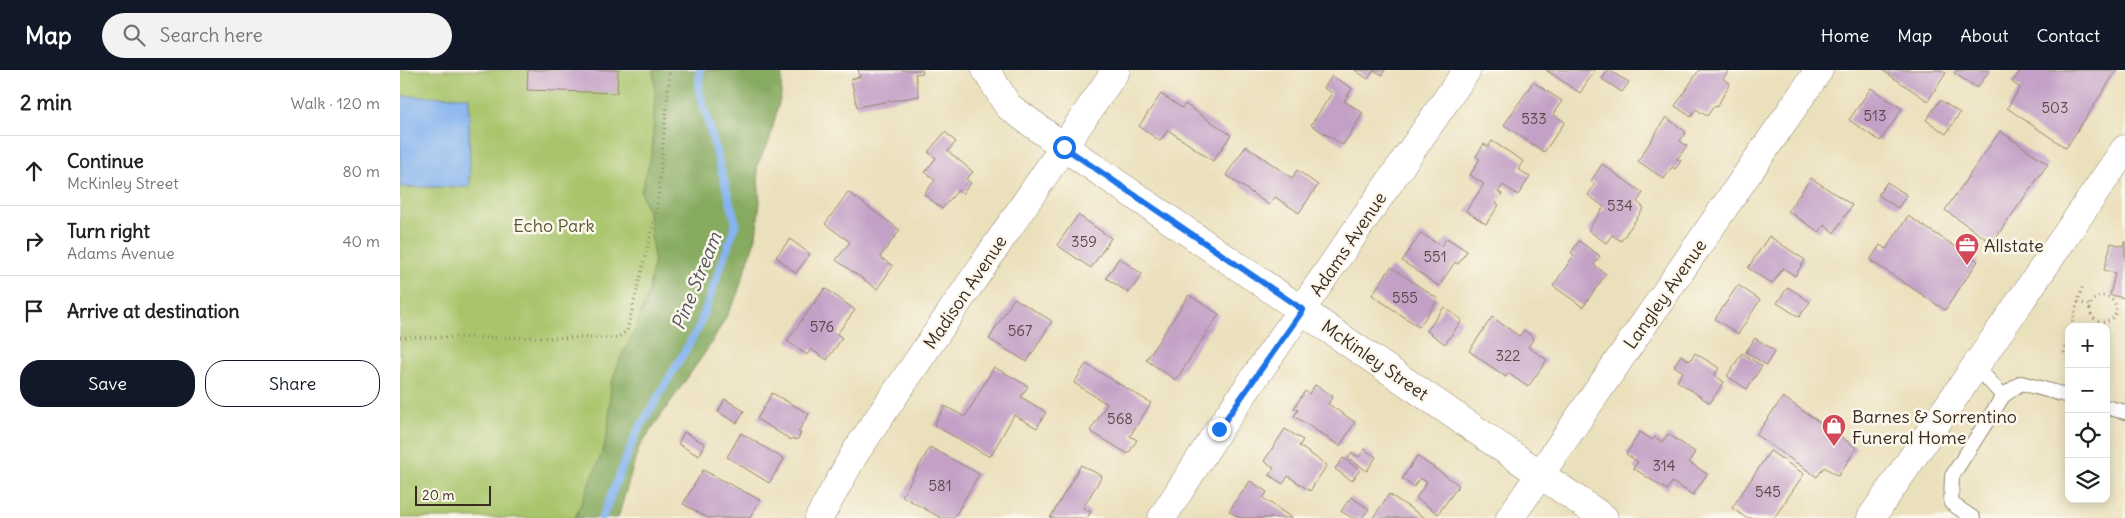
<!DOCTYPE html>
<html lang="en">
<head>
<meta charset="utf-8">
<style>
  body { margin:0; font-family:Delius,sans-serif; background:#f2f2f2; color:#202124 }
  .controls { position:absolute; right:15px; bottom:15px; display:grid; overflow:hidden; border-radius:10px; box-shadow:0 2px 12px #0003 }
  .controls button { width:45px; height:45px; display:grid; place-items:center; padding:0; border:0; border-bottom:1px solid #e0e0e0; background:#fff; color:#202124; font:25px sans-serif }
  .scale { position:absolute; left:15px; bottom:12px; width:76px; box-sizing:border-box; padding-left:5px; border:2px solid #3b2a1e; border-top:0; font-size:14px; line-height:18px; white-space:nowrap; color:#3b2a1e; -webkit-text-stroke:4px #fbf7ec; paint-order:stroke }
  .stop { position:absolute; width:15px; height:15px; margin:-11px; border:4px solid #1a73e8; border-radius:50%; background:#fff }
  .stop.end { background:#1a73e8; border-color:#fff; box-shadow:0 1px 5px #0008 }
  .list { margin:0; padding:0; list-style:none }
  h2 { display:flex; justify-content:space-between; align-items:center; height:65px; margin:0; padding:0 20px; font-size:21px }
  h2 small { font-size:16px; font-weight:400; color:#757577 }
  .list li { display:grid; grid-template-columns:32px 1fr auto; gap:15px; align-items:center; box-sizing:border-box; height:70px; padding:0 20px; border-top:1px solid #e0e0e0 }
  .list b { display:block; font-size:19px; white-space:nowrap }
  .list p { margin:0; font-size:16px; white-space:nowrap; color:#757577 }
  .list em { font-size:16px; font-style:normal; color:#757577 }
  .actions { display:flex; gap:10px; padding:15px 20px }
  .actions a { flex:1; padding:11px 0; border:1px solid #111827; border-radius:20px; text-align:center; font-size:18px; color:#111827 }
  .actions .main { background:#111827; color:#fff }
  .icon { flex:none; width:28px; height:28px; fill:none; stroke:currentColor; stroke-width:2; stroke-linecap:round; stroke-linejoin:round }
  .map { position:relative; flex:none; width:1725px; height:448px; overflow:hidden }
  header { display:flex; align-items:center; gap:30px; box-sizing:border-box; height:70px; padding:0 25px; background:#111827; color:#fff }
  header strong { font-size:24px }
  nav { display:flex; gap:28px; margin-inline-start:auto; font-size:18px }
  .search { width:350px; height:45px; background:#f2f2f2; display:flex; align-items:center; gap:12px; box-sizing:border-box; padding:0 18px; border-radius:28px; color:#757577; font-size:19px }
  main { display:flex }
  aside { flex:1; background:#fff }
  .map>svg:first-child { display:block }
  .green { fill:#a9c56c; stroke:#727845 }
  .forest { fill:#86aa60; stroke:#606a3f }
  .water { fill:#84b3ef; stroke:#606e86 }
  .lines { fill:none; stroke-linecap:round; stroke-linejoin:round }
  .stream { stroke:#84b3ef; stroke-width:8 }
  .building { fill:#c3a0c6 }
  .lane-casing { stroke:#93856d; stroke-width:16 }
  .street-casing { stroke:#93856d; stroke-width:29 }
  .secondary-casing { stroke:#93856d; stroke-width:29 }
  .path { stroke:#93856d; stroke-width:3; stroke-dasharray:1 4; stroke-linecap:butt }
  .lane { stroke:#fff; stroke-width:14 }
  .street { stroke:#fff; stroke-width:28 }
  .secondary { stroke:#fff; stroke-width:28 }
  .route { stroke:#1a73e8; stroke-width:6 }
  .labels { text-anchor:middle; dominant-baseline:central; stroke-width:5; stroke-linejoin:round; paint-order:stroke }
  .number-label { font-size:15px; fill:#5d4848 }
  .park-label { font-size:18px; fill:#5c5835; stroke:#fbf7ec }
  .street-label { font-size:18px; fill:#3b2a1e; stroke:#fbf7ec }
  .poi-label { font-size:18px; fill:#3b2a1e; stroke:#fbf7ec; text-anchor:start }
  .water-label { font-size:19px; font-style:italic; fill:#51535d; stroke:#fbf7ec }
</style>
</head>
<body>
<header>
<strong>Map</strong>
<div class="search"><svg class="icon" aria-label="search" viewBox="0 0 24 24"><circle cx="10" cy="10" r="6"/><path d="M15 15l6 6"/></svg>Search here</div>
<nav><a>Home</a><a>Map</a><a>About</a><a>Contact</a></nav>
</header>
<main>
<aside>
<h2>2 min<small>Walk · 120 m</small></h2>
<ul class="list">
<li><svg class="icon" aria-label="ahead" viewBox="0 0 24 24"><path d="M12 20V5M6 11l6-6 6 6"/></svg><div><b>Continue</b><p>McKinley Street</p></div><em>80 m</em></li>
<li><svg class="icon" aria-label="right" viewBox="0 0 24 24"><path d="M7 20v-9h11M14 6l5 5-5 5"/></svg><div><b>Turn right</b><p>Adams Avenue</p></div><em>40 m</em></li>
<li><svg class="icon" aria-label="arrive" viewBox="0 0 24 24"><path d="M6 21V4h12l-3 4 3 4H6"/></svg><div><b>Arrive at destination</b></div></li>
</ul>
<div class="actions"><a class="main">Save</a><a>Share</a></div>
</aside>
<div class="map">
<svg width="1725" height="448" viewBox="0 0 1725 448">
  <rect width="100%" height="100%" fill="#fbf7ec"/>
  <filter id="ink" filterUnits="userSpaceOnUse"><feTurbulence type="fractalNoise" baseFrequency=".02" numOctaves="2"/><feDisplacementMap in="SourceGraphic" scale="10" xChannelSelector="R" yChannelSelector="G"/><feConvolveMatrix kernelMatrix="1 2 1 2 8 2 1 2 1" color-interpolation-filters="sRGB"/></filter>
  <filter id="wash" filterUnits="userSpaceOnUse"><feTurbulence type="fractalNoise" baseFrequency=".0096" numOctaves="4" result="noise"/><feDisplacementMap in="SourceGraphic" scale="20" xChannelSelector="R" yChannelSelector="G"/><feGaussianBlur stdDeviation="1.12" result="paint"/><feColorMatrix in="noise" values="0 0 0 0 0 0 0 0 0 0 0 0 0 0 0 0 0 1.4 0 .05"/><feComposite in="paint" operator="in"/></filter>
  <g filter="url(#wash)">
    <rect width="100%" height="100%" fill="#ebe0bc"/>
    <path class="green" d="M0 0H339L205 448H0Z"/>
    <path class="forest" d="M253 0H382L381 25 369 72 357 95 360 131 356 167 336 228 313 271 239 377 218 448H175L203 381 208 359 211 314 221 287 234 263 248 224 254 191 249 145 241 122 252 83 255 20Z"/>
    <path class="water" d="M0 26 69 27 70 117H0Z"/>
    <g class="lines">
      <path class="stream" d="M202 448 235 366 299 257 336 154 299 19 300 0"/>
    </g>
    <g id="blocks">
      <path class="building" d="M128 0H218L217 23 127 20Z
        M458 0H522L523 3 515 4 519 26 457 37 451 9 460 7Z
        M955 0H985L982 5 974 0 968 9Z
        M1146 0H1195L1180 23Z
        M1208 0 1229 12 1222 22 1202 9Z
        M1299 0H1329L1323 9 1330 13 1317 37 1314 36 1307 46 1296 39 1291 47 1275 36Z
        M1482 0H1541L1546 3 1528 31Z
        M1556 0H1590L1577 18 1554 3Z
        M1621 0H1717L1666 78 1607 38 1620 18 1612 12Z
        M932 6 952 18 944 31 963 43 943 75 911 55 932 23 924 18Z
        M1133 12 1162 31 1153 44 1165 52 1144 82 1104 55Z
        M1471 18 1502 39 1480 71 1449 50Z
        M761 24 782 38 785 34 831 65 813 91 768 60 760 71 739 56Z
        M1540 30 1560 43 1546 64 1526 50Z
        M1266 47 1286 62 1280 71 1287 76 1277 89 1281 91 1275 99 1272 97 1264 109 1238 91Z
        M1600 61 1648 94 1592 173 1545 140Z
        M545 62 556 72 548 81 573 102 566 109 571 113 562 124 558 120 542 139 524 124 535 110 525 102 536 88 528 82Z
        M1092 71 1123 91 1118 99 1130 107 1118 125 1103 115 1098 122 1102 124 1096 133 1099 135 1086 154 1066 141 1084 114 1070 105 1080 89 1076 86 1084 74 1088 77Z
        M846 76 892 108 897 100 918 115 899 143 875 127 869 135 826 105Z
        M1202 94 1243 123 1237 132 1244 138 1221 171 1212 165 1206 173 1188 160 1204 137 1188 125 1195 114 1191 111Z
        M1411 108 1452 135 1434 163 1424 155 1419 162 1388 141Z
        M1487 112 1507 125 1498 138 1478 125Z
        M448 122 500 160 480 187 493 196 477 219 436 190 450 172 425 154Z
        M678 145 711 168 691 198 657 175Z
        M1508 146 1578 191 1545 240 1470 190 1480 175 1486 179Z
        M1021 163 1041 176 1047 168 1067 181 1058 194 1055 192 1039 216 1002 191Z
        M1369 166 1405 190 1395 206 1383 198 1372 214 1348 198Z
        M390 169 410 184 396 203 376 187Z
        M1179 171 1200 186 1194 195 1206 204 1183 237 1153 216 1174 185 1171 183Z
        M1725 171V228L1710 225 1715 203 1704 200 1711 173 1723 176Z
        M719 188 742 204 729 223 706 208Z
        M991 197 1038 229 1019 257 972 225Z
        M1338 215 1360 230 1338 264 1315 249Z
        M1388 217 1410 232 1399 247 1377 233Z
        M425 218 455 240 437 264 442 268 427 290 411 279 407 285 387 271Z
        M789 225 819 244 776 310 746 290Z
        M614 228 652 251 627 292 589 269Z
        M1044 237 1062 250 1045 274 1027 261Z
        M1092 247 1119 266 1124 260 1134 268 1128 277 1147 290 1128 317 1108 303 1106 307 1069 281Z
        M1355 268 1375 281 1366 295 1346 282Z
        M1295 283 1319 298 1314 305 1324 312 1310 333 1277 311 1283 302 1274 296 1281 285 1290 291Z
        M1342 283 1362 296 1347 319 1327 306Z
        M686 294 751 333 730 366 737 370 728 384 690 361 707 334 674 313Z
        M594 297 628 316 621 327 646 342 637 358 614 345 590 387 534 355 545 336 565 347Z
        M915 315 933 326 928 334 955 352 940 376 894 346 898 340 894 338 905 321 909 324Z
        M372 323 409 344 398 362 401 363 397 370 392 368 391 370 357 349Z
        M1383 327 1457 378 1438 406 1424 397 1417 407 1356 365Z
        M325 329 344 341 337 353 318 342Z
        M885 359 903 370 899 376 927 395 910 421 888 406 883 414 869 405 874 398 864 391Z
        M284 362 305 374 299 386 278 374Z
        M1240 362 1252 370 1255 367 1262 372 1268 364 1295 382 1289 392 1307 404 1293 425 1272 412 1267 420 1233 398 1238 392 1226 384Z
        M341 363 384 389 369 413 327 387Z
        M530 377 579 404 554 448H541L502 426Z
        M964 379 976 387 967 401 948 388 952 383 959 387Z
        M1370 381 1404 404 1374 448H1346L1332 438Z
        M1017 386 1059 415 1038 444 1016 428 1027 412 1020 408 1014 417 1002 409Z
        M943 388 960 400 952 411 935 399Z
        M681 395 702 406 683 438 691 442 687 448H650Z
        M303 400 360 430 350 448H308L283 434Z
        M850 411 867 422 863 428 892 448H840L829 441Z
        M989 424 1025 448H973Z
        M951 427 969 439 962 448H952L941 441Z"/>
    </g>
  </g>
  <g filter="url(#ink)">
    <use href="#blocks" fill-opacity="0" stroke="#93856d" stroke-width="1"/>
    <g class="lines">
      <defs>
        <path id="lane" d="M1603 326 1621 313 1669 326
          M1706 337 1725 342
          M1573 448 1551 433 1552 406 1603 326 1576 296"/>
        <path id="street" d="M586 0 608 36 664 77 1204 448
          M419 448 455 383 716 0
          M762 448 819 359 1067 0
          M1110 448 1419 0"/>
        <path id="secondary" d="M1471 448 1725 79"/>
      </defs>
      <use href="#lane" class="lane-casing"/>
      <use href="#street" class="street-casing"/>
      <use href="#secondary" class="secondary-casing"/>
      <path class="path" d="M1690 239a13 13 0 1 1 26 0a13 13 0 1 1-26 0Z
        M1678 232 1690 235
        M1671 257 1683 214
        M0 267 217 268 227 261 257 138 270 0
        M1664 283 1669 267"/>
      <use href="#lane" class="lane"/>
      <use href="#street" class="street"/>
      <use href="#secondary" class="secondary"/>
    </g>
  </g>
  <g class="lines" filter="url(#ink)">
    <path class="route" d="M664 77 903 240 819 359"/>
  </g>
  <defs>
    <symbol id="office-pin" viewBox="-11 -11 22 30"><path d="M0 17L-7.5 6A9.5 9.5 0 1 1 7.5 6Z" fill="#d1495b" stroke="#fbf7ec"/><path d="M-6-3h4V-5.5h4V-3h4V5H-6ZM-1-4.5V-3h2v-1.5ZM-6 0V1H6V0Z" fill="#fff"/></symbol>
    <symbol id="shop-pin" viewBox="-11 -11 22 30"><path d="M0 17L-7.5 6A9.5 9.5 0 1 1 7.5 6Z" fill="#d1495b" stroke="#fbf7ec"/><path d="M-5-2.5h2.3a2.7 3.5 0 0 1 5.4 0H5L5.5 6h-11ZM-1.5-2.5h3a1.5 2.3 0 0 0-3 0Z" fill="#fff"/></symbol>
  </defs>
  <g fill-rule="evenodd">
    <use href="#office-pin" x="1553" y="161" width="28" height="38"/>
    <use href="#shop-pin" x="1420" y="342" width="28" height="38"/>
  </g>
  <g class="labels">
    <g class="number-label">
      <text x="1655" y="37">503</text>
      <text x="1475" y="45">513</text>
      <text x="1134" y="48">533</text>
      <text x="1220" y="135">534</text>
      <text x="684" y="171">359</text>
      <text x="1035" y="186">551</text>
      <text x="1005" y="227">555</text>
      <text x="422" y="256">576</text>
      <text x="620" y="260">567</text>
      <text x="1108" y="285">322</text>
      <text x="720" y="348">568</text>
      <text x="1264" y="395">314</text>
      <text x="540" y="415">581</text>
      <text x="1368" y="421">545</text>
    </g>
    <g class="park-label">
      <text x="154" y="155">Echo Park</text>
    </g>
    <g class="street-label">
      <text transform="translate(948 174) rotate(-56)">Adams Avenue</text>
      <text transform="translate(565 222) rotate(-56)">Madison Avenue</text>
      <text transform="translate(1265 224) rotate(-55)">Langley Avenue</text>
      <text transform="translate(975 290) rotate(35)">McKinley Street</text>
    </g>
    <g class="poi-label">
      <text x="1584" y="175">Allstate</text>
      <text x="1452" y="346">Barnes &amp; Sorrentino<tspan x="1452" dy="21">Funeral Home</tspan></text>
    </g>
    <g class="water-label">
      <text transform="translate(296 211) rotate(-68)">Pine Stream</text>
    </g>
  </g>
</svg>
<div class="controls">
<button>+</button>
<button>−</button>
<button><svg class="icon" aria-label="locate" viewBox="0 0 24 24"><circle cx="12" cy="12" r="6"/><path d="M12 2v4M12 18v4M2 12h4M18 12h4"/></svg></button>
<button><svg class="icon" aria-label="layers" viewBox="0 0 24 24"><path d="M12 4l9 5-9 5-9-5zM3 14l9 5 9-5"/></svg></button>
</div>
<div class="scale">20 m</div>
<div class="stop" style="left:664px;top:77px"></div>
<div class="stop end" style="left:819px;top:359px"></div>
</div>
</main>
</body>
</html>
